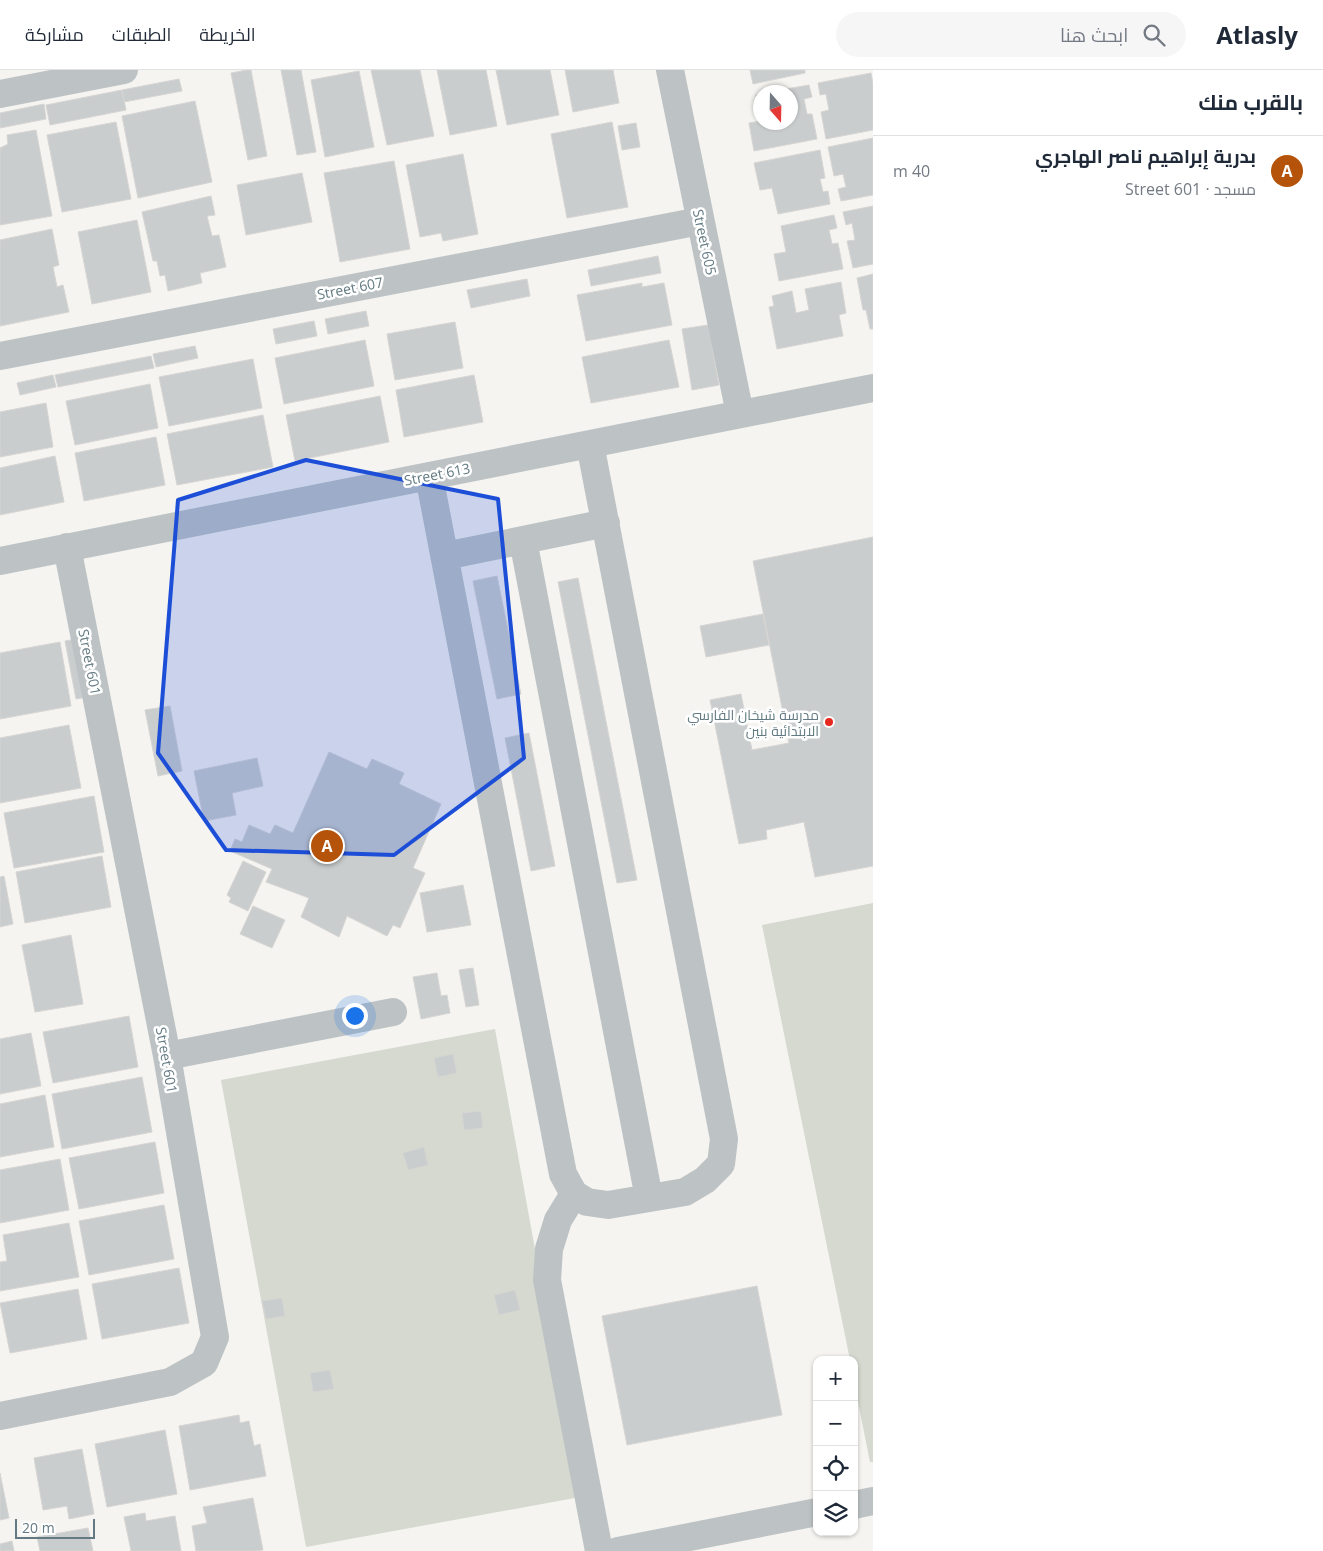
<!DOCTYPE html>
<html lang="ar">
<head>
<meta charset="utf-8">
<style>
  body { margin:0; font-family:"Open Sans",Cairo,sans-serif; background:#f6f6f7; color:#1f2937; direction:rtl }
  .controls { position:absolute; right:15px; bottom:15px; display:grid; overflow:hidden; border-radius:10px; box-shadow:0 1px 4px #0004 }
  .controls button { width:45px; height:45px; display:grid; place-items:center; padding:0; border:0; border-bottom:1px solid #e0e1e3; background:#fff; color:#1f2937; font:25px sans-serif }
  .compass { position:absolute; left:753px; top:15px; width:45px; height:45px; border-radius:50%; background:#fff; box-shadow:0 1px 4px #0004; rotate:160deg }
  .scale { position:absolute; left:15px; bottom:12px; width:80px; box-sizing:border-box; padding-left:5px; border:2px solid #637a82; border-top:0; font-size:14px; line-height:18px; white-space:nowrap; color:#637a82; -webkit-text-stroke:4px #fff; paint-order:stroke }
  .you { position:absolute; left:354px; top:945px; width:18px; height:18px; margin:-12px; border:4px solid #fff; border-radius:50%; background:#1a73e8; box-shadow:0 0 0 8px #1a73e833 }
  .badge { display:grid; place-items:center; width:32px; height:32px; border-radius:50%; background:#b45309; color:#fff; font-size:16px; font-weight:700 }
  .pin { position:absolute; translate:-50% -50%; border:2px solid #fff; box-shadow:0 1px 5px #0006 }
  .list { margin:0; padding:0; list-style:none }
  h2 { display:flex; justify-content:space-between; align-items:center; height:65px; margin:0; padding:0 20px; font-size:21px }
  h2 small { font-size:16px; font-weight:400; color:#747a83 }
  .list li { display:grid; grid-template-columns:32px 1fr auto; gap:15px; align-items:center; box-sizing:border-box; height:70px; padding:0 20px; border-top:1px solid #e0e1e3 }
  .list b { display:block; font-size:19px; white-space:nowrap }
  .list p { margin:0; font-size:16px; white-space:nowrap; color:#747a83 }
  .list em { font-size:16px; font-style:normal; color:#747a83 }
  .icon { flex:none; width:28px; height:28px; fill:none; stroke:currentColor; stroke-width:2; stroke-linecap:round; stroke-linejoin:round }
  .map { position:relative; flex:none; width:873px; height:1481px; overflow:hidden; direction:ltr }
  header { display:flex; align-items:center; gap:30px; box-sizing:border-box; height:70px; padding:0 25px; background:#fff; border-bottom:1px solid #e0e1e3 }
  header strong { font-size:24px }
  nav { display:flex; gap:28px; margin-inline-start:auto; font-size:18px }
  .search { width:350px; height:45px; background:#f6f6f7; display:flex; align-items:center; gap:12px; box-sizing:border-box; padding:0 18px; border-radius:28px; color:#747a83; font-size:19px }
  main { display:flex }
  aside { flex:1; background:#fff }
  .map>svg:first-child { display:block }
  .green { fill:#d5d9cf }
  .building { fill:#c9cdce; stroke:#d6d5d3 }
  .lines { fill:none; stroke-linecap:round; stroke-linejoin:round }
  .minor { stroke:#bdc3c5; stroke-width:28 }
  .marked { fill:#1d4ed8; fill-opacity:0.2; stroke:#1d4ed8; stroke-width:4; stroke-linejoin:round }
  .poi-dot { fill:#e6281f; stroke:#fff; stroke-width:2 }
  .labels { text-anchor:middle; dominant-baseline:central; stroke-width:5; stroke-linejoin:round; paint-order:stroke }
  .street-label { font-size:14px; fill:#637a82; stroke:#fff }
  .poi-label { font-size:14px; fill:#637a82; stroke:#fff; text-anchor:end }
</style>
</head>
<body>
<header>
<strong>Atlasly</strong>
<div class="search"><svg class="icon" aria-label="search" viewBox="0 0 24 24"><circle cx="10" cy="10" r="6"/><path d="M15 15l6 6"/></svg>ابحث هنا</div>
<nav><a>الخريطة</a><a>الطبقات</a><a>مشاركة</a></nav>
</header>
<main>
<aside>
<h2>بالقرب منك<small></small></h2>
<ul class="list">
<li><span class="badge">A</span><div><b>بدرية إبراهيم ناصر الهاجري</b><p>مسجد · Street 601</p></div><em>40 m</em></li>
</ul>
</aside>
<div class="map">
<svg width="873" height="1481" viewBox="0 0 873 1481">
  <rect width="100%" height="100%" fill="#f5f4f0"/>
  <path class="green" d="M873 833V1392H870L854 1312V1290H850L762 855Z
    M495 959 580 1427 306 1477 221 1010Z"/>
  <path class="building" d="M247 0H251L267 86 248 90 231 3Z
    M281 0H301L316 82 297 85Z
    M371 0H420L434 66 387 75Z
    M437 0H486L497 56 450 65Z
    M496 0H550L559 45 507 55Z
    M565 0H613L619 33 573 42Z
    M750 0H805V3L753 14Z
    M359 1 374 77 325 87 311 10Z
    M871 3 873 14V60L826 69 821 42 829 40 826 24 820 25 818 13Z
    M179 9 182 21 124 32 122 20Z
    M809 15 812 27 804 29 807 44H812L817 69 754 81 749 53 761 51V52H791V22H769Z
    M122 20 126 40 50 55 46 35Z
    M761 24V48L756 25Z
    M195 31 212 112 138 128 122 46Z
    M44 34 46 49 0 58V43Z
    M116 52 131 129 62 142 47 65Z
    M612 52 628 137 567 148 551 64Z
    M636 53 640 77 622 80 618 56Z
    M36 60 52 146 0 155V78L8 74 7 65Z
    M873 68V125L841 131 838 119 846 117 843 104 834 106 828 77Z
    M820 80 825 108 820 109 823 122 828 121 830 134 778 144 772 118 760 120 754 93Z
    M463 84 478 164 443 171 441 163 420 167 406 95Z
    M394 91 410 179 340 192 324 103Z
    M302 103 312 152 246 165 237 115Z
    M211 126 215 145 207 146 212 166 219 165 226 197 200 203 202 213 168 221 165 205 160 206 157 191H153L142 142Z
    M873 136V194L853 198 847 171 855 170 852 153 846 155 843 142Z
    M834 145 837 158 829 160 832 174 838 173 843 199 779 211 774 184 786 182 781 156Z
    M137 150 151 222 92 234 78 162Z
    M52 159 59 195 53 197 57 217 63 215 69 242 0 256V170Z
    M658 186 661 203 591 216 588 200Z
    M873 204V259H870L866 240H863L857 208Z
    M527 209 530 226 471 238 467 220Z
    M841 212 846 243 839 245 843 266 777 279 769 237 774 236 772 226 792 221 796 243 809 240 805 219Z
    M642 213V217L664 213 672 255 586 271 577 225Z
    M366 241 369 256 328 264 325 249Z
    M314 251 317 266 276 274 273 259Z
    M455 252 463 298 395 310 387 264Z
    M708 255 719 315 692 320 682 259Z
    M365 270 374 316 284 334 275 288Z
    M669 270 679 317 591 333 582 287Z
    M195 276 198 288 156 297 153 284Z
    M151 286 154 298 58 317 55 305Z
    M253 289 262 338 169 356 159 307Z
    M53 305 56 317 20 325 17 313Z
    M474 305 483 352 404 367 396 320Z
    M150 314 158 358 75 375 66 331Z
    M380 326 389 372 295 391 286 345Z
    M46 333 53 377 0 387V342Z
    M263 345 273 397 177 415 167 364Z
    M156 367 165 415 84 431 75 383Z
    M55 386 64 432 0 445V398Z
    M873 467V796L815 807 804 752 766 760 767 769 739 774 710 630 741 624 752 680 789 673 753 491Z
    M497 506 521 624 497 629 473 511Z
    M578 508 637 810 617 813 558 512Z
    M763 544 769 575 706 587 700 556Z
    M81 568 93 626 76 629 65 571Z
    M60 572 71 636 0 649V583Z
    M170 636 182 701 158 706 145 640Z
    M69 655 81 718 0 733V668Z
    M529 663 555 796 531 801 505 668Z
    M329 682 367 699 372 689 404 703 399 714 441 734 413 798 425 803 400 858 393 855 387 866 347 846 339 867 301 847 309 828 266 812 272 799 230 781 235 769 242 772 249 755 270 764 275 755 293 763Z
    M257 688 263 716 232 723 236 745 204 751 194 701Z
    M94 726 104 782 14 798 4 743Z
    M102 786 111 837 25 853 16 802Z
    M243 791 266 802 248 841 229 832 231 828 227 825Z
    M4 806 13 854 0 857V807Z
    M463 815 471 855 427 862 420 823Z
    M253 836 285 850 272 878 240 864Z
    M71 865 83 934 35 942 22 875Z
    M473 898 479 935 466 937 459 900Z
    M437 903 441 926 447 925 450 943 421 949 413 907Z
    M129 946 138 997 53 1013 43 962Z
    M31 963 41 1016 0 1024V969Z
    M453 984 457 1003 438 1007 434 988Z
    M142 1007 152 1062 62 1079 52 1024Z
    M45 1025 54 1077 0 1087V1034Z
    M481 1041 483 1058 464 1060 462 1043Z
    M155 1072 164 1123 79 1139 69 1088Z
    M424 1077 428 1095 408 1100 403 1083Z
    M60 1089 69 1140 0 1153V1100Z
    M164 1135 174 1189 89 1205 79 1151Z
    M69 1153 79 1207 0 1221V1192L7 1191 3 1165Z
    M179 1198 189 1253 102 1269 92 1214Z
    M757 1216 782 1345 627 1375 602 1246Z
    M78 1219 87 1269 10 1283 0 1233Z
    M515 1220 520 1240 499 1245 494 1225Z
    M282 1228 285 1246 266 1249 262 1231Z
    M330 1300 334 1319 313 1322 310 1303Z
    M239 1345 240 1353 249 1351 254 1376 260 1374 266 1406 190 1420 179 1356Z
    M165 1360 177 1424 107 1437 95 1374Z
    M82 1379 94 1444 69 1449 67 1436 43 1440 34 1388Z
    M0 1403 9 1448 0 1450Z
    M253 1428 263 1480 255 1481H196L192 1456 207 1453 203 1437Z
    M145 1443 146 1451 175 1446 181 1481H131L124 1447Z
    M88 1458 93 1481H40L37 1467Z
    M12 1471 14 1481H0V1474Z"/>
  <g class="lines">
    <path class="minor" d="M670 0 740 344
      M0 24 124 0
      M0 286 700 151
      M429 406 563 1104 574 1124 587 1132 608 1135 685 1122 705 1110 721 1094 724 1069 590 374
      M523 470 649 1128
      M445 486 606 453
      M0 491 873 318
      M167 986 393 942
      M574 1124 558 1150 549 1179 547 1210 599 1481
      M0 1346 170 1312 204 1293 215 1267 167 986 67 477
      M854 1435 873 1431
      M618 1481 817 1442"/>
  </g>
  <path class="marked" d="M306 390 498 429 524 688 394 785 226 780 158 683 178 430Z"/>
  <circle class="poi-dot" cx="829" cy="652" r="5"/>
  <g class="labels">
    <g class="street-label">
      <text transform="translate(705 172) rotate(78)">Street 605</text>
      <text transform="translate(350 218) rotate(-11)">Street 607</text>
      <text transform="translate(437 404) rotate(-11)">Street 613</text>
      <text transform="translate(90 592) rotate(79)">Street 601</text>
      <text transform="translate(167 990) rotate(80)">Street 601</text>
    </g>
    <g class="poi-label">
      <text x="819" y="644">مدرسة شيخان الفارسي<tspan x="819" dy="16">الابتدائية بنين</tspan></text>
    </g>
  </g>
</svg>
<div class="controls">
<button>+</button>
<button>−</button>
<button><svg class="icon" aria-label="locate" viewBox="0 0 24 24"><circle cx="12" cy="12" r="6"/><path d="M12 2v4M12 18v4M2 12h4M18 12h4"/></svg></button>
<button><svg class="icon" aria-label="layers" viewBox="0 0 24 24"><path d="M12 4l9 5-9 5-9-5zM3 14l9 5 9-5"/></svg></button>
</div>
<svg class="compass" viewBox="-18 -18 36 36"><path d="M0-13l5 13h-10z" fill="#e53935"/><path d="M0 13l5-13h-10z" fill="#747a83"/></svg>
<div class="scale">20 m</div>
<div class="you"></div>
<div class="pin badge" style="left:327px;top:776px">A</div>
</div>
</main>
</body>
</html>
